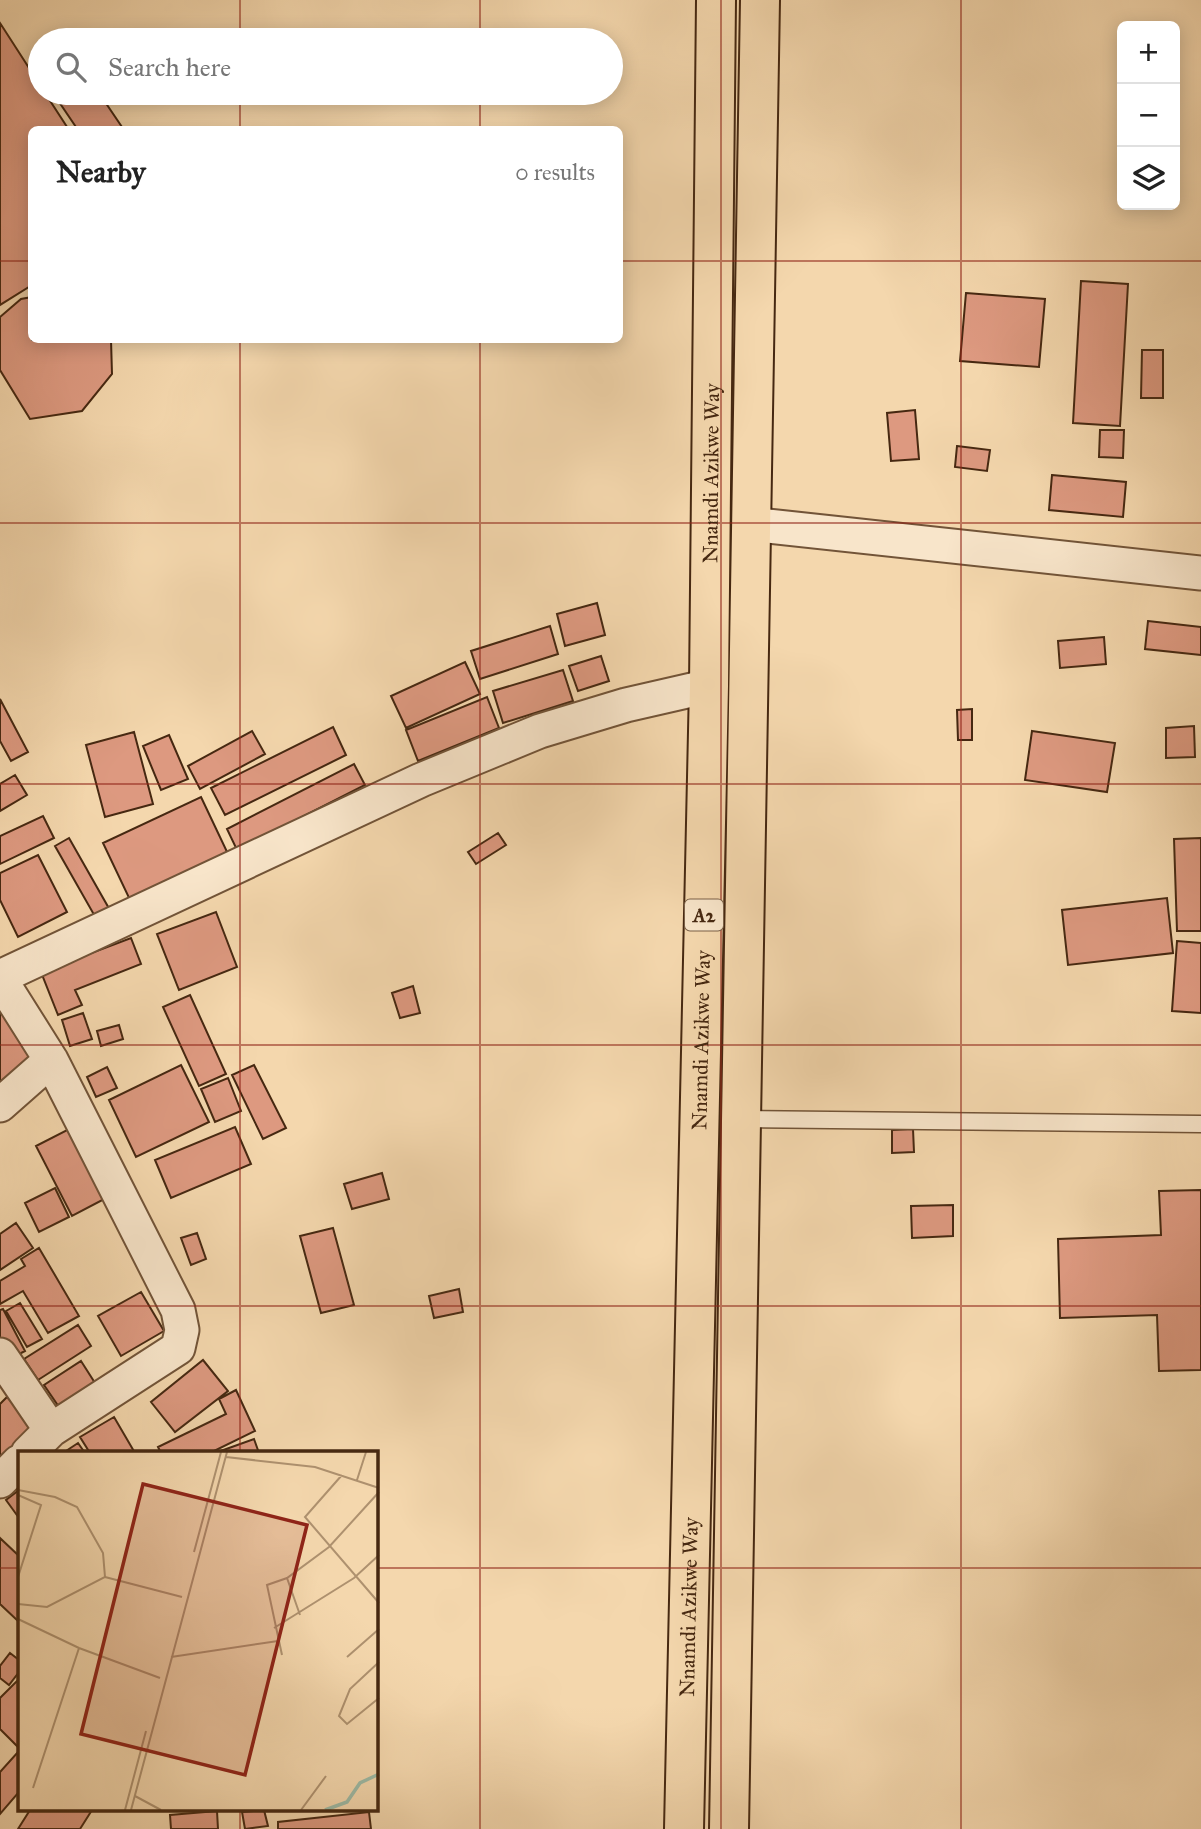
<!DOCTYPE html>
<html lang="en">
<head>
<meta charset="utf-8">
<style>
  body { margin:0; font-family:"IM FELL Great Primer",serif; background:#f6f6f6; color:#222 }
  .controls { position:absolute; right:21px; top:21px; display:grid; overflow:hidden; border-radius:10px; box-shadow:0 4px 18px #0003 }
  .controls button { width:63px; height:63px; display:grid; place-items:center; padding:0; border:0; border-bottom:2px solid #e0e0e0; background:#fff; color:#222; font:35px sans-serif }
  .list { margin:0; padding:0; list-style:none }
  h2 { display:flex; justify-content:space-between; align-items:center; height:91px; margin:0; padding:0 28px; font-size:30px }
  h2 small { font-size:23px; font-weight:400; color:#767676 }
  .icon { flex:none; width:38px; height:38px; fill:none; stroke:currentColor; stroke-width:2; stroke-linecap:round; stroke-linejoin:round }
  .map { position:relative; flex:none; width:1201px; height:1829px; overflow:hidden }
  .search { position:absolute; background:#fff; box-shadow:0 4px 18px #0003; left:28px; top:28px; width:595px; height:77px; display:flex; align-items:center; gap:18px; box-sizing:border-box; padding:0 24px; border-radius:38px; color:#767676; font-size:26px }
  .panel { position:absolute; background:#fff; box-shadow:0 4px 18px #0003; left:28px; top:126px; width:595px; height:217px; border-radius:10px }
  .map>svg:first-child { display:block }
  .building { fill:#dd9980; stroke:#462811; stroke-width:2 }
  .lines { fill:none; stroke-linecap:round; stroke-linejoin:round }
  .lane-casing { stroke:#725438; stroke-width:19 }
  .street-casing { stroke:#725438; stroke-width:37 }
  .highway-casing { stroke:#462811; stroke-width:42 }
  .lane { stroke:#f8e5ca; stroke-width:16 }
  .street { stroke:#f8e5ca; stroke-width:33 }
  .highway { stroke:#f4d7ad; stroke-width:38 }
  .grid { fill:none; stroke:#8f2418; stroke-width:2; stroke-opacity:0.55 }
  .labels { text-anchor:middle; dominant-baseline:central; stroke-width:7; stroke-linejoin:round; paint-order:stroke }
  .shield { fill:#f8e5ca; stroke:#7b6148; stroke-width:2 }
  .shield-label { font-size:19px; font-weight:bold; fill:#462811 }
  .street-label { font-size:21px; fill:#462811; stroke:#f8e5ca }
  .inset-river { fill:none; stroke:#9cbaa6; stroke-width:3.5 }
  .inset-road { fill:none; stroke:#ae916f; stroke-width:2 }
  .view { fill:#8f2418; fill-opacity:0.15; stroke:#8f2418; stroke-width:3.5 }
  .inset-edge { fill:none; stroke:#462811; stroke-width:3.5 }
</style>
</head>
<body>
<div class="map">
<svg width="1201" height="1829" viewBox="0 0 1201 1829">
  <rect width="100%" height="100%" fill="#f4d7ad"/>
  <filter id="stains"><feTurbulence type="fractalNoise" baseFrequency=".00286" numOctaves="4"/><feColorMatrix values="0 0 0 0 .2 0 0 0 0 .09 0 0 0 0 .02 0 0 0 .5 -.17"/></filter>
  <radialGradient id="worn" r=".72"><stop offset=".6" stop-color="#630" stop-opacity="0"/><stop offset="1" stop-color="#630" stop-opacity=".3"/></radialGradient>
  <path class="building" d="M0 23 40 85V93H45L69 130H32V285L0 305Z
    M53 93H99L124 130H78Z
    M1081 281 1128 284 1120 426 1073 423Z
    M966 293 1045 299 1039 367 960 361Z
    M32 297V340H111L112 374 82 411 30 419 0 370V317L21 299Z
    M1142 350H1163V398H1141Z
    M915 410 919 459 891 461 887 413Z
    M1100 430H1124L1123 458 1099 457Z
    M957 446 990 450 987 471 955 467Z
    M1052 475 1126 482 1123 517 1049 510Z
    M597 603 605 635 565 646 557 614Z
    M1148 621 1201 627V655L1145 649Z
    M550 626 558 654 480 679 471 651Z
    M1104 637 1106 664 1060 668 1058 641Z
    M601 656 609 681 578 691 569 666Z
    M465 662 480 694 406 728 391 696Z
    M563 670 573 701 503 723 493 691Z
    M487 697 499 728 418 761 406 730Z
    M0 699 28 752 11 761 0 741Z
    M972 709V740H958L957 710Z
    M1194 726 1195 757 1166 758V728Z
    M333 727 346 755 225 815 211 788Z
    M252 731 265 754 200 789 188 766Z
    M1032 731 1115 743 1107 792 1025 780Z
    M134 732 153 804 105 817 86 745Z
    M169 735 188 779 161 790 143 746Z
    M354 764 365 785 237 850 227 829Z
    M15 775 27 795 0 811V784Z
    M201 797 229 856 131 902 103 843Z
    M43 816 54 838 0 864V836Z
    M498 833 506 845 476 864 468 852Z
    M69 838 111 912 97 920 55 846Z
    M1201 838V931H1177L1174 839Z
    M38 855 67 912 18 937 0 900V873Z
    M1167 898 1173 953 1068 965 1062 910Z
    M216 912 237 967 179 990 157 934Z
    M131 938 141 964 75 990 82 1005 58 1015 41 972Z
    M1177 941 1201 943V1013L1172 1011Z
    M413 986 420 1013 400 1018 392 993Z
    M190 995 226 1074 199 1086 163 1007Z
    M0 1006 39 1058 0 1086Z
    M83 1013 92 1039 70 1046 62 1020Z
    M119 1025 123 1039 101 1046 97 1031Z
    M181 1065 209 1122 136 1157 109 1100Z
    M254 1065 286 1128 263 1139 232 1075Z
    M107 1067 117 1088 96 1097 87 1077Z
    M228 1078 241 1111 215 1122 201 1089Z
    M73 1127 110 1196 72 1216 36 1146Z
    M235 1127 251 1164 171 1198 155 1160Z
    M913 1129 914 1152 892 1153V1130Z
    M382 1173 389 1199 352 1209 344 1184Z
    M55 1188 69 1217 39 1232 25 1203Z
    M1201 1190V1370L1159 1371 1157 1315 1060 1318 1058 1239 1161 1235 1159 1191Z
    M953 1205V1236L912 1238 911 1206Z
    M16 1223 33 1248 0 1270V1234Z
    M333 1228 354 1305 321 1313 300 1236Z
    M197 1233 206 1259 191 1265 181 1238Z
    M39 1248 79 1316 48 1333 23 1291 0 1304V1281L25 1266 21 1259Z
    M459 1289 463 1312 434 1318 429 1296Z
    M141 1292 164 1331 121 1356 98 1316Z
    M20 1303 42 1339 27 1347 6 1311Z
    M3 1309 25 1351 10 1359 0 1341V1310Z
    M78 1325 91 1346 38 1380 24 1359Z
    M203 1360 228 1391 175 1432 151 1402Z
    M81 1361 95 1383 59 1407 44 1385Z
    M236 1390 255 1431 210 1453H161L158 1447 226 1414 219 1399Z
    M7 1397 37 1428 0 1463V1404Z
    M114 1417 135 1453H90L80 1437Z
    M254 1439 259 1453H215Z
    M78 1443 85 1453H63Z
    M19 1490V1518L6 1500Z
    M0 1538 19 1556V1622L0 1604Z
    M10 1653 19 1660V1672L9 1685 0 1678V1666Z
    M17 1681 19 1684 18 1747 0 1729V1698Z
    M18 1752 19 1792 0 1814V1772Z
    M30 1810H92L80 1829H18Z
    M264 1810 268 1826 245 1829 242 1812Z
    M217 1811 218 1829H171L170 1815Z
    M369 1812 371 1829H278V1822Z"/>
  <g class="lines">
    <defs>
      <path id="lane" d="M742 1119 1201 1124"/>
      <path id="street" d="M750 524 1201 573
        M0 977 421 780 540 731 626 705 709 686
        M0 979 51 1060 178 1310 182 1330 178 1348 51 1430 28 1453
        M0 1105 51 1060
        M0 1355 51 1430
        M0 1481 19 1462"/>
      <g id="highway">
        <path id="s1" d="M684 1829 709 686 716 0"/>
        <path d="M729 1829 760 0"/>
      </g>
    </defs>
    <use href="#lane" class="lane-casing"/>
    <use href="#street" class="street-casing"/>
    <use href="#highway" class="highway-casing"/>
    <use href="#lane" class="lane"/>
    <use href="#street" class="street"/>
    <use href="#highway" class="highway"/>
  </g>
  <path class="grid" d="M240 0V40M480 0V40M721 0V1829M961 0V1829M240 93V130M480 93V130M0 261H32M620 261H1201M240 340V1453M480 340V1829M0 523H1201M0 784H1201M0 1045H1201M0 1306H1201M0 1568H19M376 1568H1201M240 1810V1829"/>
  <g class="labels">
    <rect class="shield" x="685" y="899.5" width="38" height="31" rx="5"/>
    <g class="shield-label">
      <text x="704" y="915">A2</text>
    </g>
    <g class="street-label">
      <text stroke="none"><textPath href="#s1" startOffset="1356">Nnamdi Azikwe Way</textPath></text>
      <text stroke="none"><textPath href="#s1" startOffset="789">Nnamdi Azikwe Way</textPath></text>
      <text stroke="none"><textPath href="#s1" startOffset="222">Nnamdi Azikwe Way</textPath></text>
    </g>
  </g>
  <g transform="translate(18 1451)">
    <rect width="360" height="360" fill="#f4d7ad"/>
    <path class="inset-river" d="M307 359 329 351 342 332 361 323"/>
    <path class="inset-road" d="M208 6 297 16 361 37M324 24 287 66 361 152M339 29 348 1M0 39 37 46 59 56 85 102 87 126 29 156 0 153M0 44 23 54 0 126M176 101 203 1M87 126 164 146M269 127 282 164M0 168 61 197 142 227M256 177 336 127 361 104M264 204 249 134 269 127 311 96 361 41M153 206 260 190M329 206 361 178M361 211 332 238 321 265 329 273 361 247M15 337 61 197M117 345 143 359M107 359 128 280M113 359 209 1M283 359 308 325"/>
    <path class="view" d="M125 33 289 74 227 324 63 283Z"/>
    <rect width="360" height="360" class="inset-edge"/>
  </g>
  <rect width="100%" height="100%" filter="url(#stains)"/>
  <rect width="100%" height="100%" fill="url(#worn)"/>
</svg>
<div class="controls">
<button>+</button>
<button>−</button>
<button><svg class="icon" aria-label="layers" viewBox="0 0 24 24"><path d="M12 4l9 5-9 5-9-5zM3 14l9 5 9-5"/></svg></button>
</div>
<div class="search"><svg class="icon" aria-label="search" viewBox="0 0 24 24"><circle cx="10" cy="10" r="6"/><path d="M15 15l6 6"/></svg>Search here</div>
<section class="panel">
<h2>Nearby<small>0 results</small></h2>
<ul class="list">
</ul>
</section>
</div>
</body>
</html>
